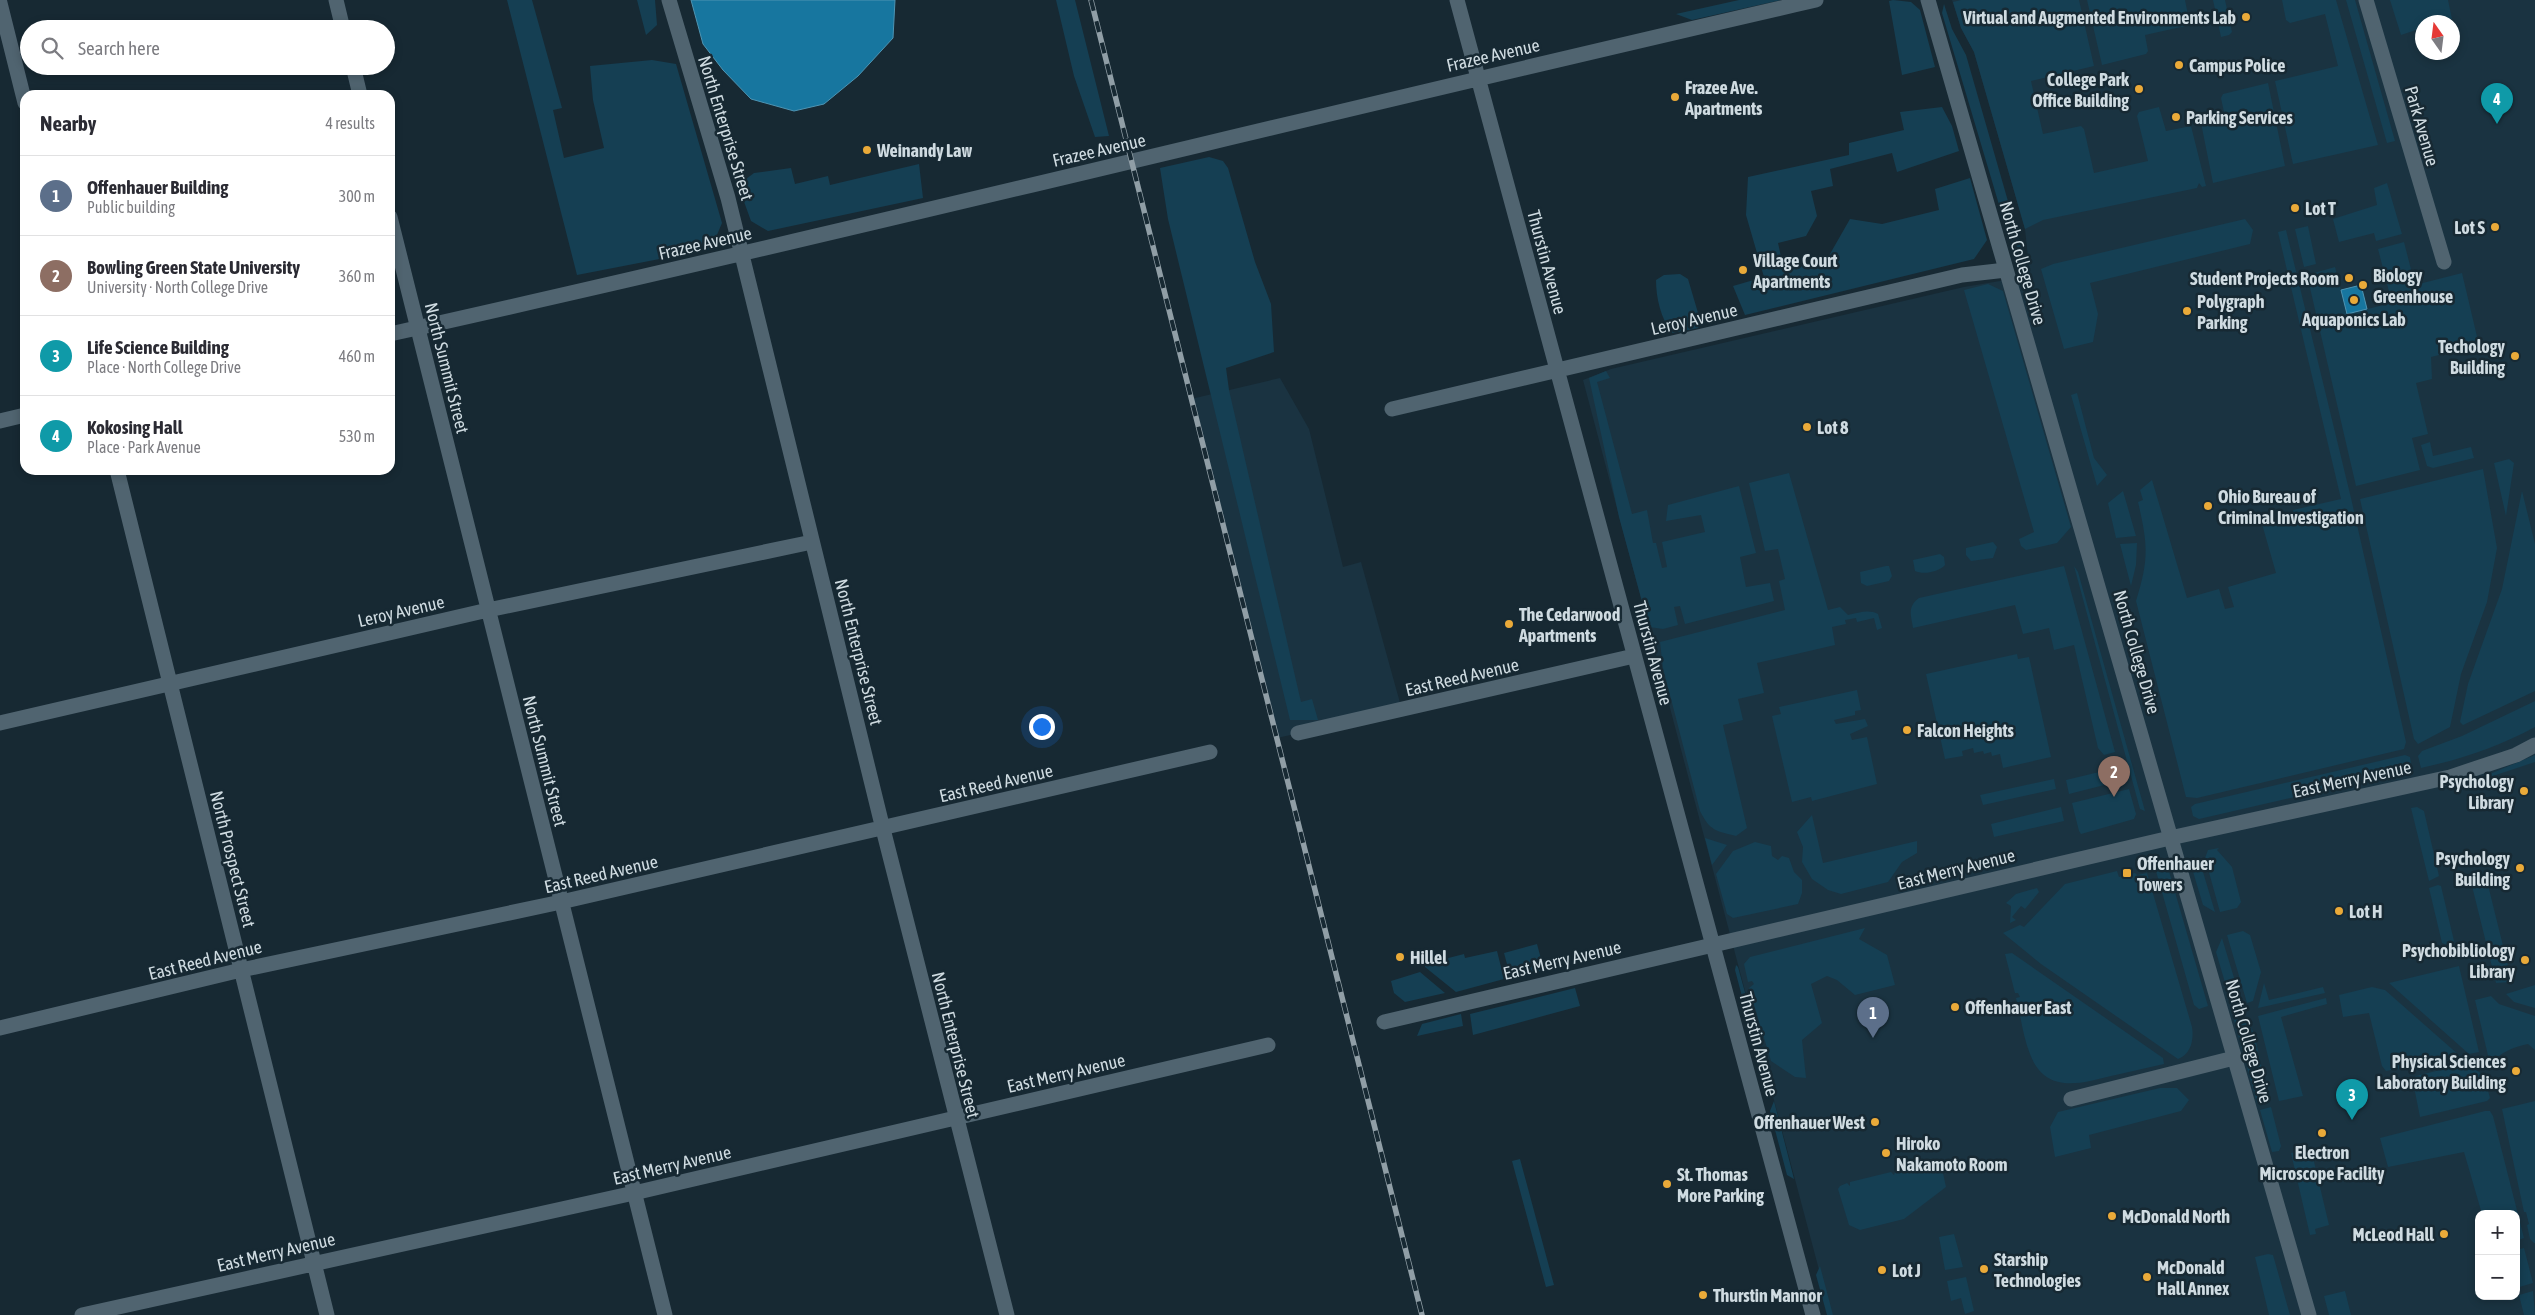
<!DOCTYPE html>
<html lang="en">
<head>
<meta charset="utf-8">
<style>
  body { margin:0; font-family:"Asap Condensed",sans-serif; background:#f2f2f3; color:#2b2b33 }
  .controls { position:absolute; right:15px; bottom:15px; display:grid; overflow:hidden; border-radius:10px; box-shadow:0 2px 8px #0003 }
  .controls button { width:45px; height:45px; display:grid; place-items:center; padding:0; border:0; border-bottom:1px solid #e1e1e2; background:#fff; color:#2b2b33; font:25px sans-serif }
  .compass { position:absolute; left:2415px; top:15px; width:45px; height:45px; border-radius:50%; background:#fff; box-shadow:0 2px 8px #0003; rotate:346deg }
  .you { position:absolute; left:1041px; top:726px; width:18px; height:18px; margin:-12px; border:4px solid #fff; border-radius:50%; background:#1a73e8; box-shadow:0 0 0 8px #1a73e833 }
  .badge { display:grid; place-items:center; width:32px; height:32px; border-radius:50%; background:#db2777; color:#fff; font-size:16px; font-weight:700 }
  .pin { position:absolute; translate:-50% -41px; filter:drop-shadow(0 1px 2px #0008) }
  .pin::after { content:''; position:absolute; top:26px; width:18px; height:15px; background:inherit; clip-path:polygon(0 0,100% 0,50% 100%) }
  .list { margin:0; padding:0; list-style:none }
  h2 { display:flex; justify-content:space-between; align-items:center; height:65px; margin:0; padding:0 20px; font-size:21px }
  h2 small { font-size:16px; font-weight:400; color:#7c7c81 }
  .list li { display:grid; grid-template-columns:32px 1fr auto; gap:15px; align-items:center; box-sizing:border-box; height:80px; padding:0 20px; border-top:1px solid #e1e1e2 }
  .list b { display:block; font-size:19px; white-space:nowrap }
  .list p { margin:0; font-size:16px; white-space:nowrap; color:#7c7c81 }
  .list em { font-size:16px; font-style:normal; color:#7c7c81 }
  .icon { flex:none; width:28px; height:28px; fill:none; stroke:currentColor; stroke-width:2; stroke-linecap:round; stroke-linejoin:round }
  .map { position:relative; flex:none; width:2535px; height:1315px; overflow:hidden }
  .search { position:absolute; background:#fff; box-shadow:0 2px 8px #0003; left:20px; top:20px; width:375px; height:55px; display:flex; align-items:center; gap:12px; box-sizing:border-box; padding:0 18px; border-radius:28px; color:#7c7c81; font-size:19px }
  .panel { position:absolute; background:#fff; box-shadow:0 2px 8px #0003; left:20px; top:90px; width:375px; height:385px; border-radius:15px }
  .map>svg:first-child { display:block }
  .built { fill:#1a3341; fill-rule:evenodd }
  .green { fill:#153f53 }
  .water { fill:#17769f; stroke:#4e94b3 }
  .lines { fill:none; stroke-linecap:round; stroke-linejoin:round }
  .minor { stroke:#506470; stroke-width:15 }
  .rail-casing { stroke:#909ea6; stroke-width:5.5 }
  .rail { stroke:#172933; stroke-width:4; stroke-dasharray:11; stroke-linecap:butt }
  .poi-dot { fill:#eaaa39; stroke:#172933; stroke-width:2 }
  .labels { text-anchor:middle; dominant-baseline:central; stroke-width:5; stroke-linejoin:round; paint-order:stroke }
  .poi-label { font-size:18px; font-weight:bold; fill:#cfdbe1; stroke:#172933; text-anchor:start }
  .street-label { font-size:18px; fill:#cfdbe1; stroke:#172933 }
</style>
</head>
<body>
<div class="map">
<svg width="2535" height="1315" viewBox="0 0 2535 1315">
  <rect width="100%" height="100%" fill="#172933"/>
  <path class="built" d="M1952 0H2535V1315H1831L1583 380 1611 369 1964 287 2030 276 2025 229 1974 52 1961 28ZM2422 22H2452V52H2422ZM2479 1214H2516V1296H2479Z
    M1280 378 1309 429 1343 567 1361 562 1402 710 1277 738 1191 399Z"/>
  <path class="green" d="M507 0H532L562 108 553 110 564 158 604 148 593 100 590 66 652 60 676 64 722 223 711 249 577 275Z
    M637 0H655L657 25 646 35Z
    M1056 0H1075L1109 136 1095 137 1074 76Z
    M1739 0H1781L1692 20 1676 14Z
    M1893 0 1911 2 1920 10 1935 67 1902 75 1889 1Z
    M1961 0H2079L2094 66 2031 81 2043 134 2081 126 2084 129 2094 173 2148 161 2137 116 2139 112 2159 107 2166 131 2191 126 2206 186 2202 187 2199 183 2197 188 2043 220 2025 229 1974 52 1961 28 1953 2Z
    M2087 0H2185L2190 25 2145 35 2148 51 2146 54 2102 65Z
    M2213 0H2225L2232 32 2229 35 2221 37Z
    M2282 0H2336L2378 145 2293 164 2275 81 2338 66 2325 14 2290 23 2286 20Z
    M2346 0H2355L2395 141 2387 143Z
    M2390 0H2448L2452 19 2441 22H2422V28L2401 35Z
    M1944 4 1952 29 1966 55 2022 250 2012 243 2003 218 1942 13Z
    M2268 83 2285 166 2213 183 2201 123 2225 117 2221 98 2223 94Z
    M1942 107 1952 126 1959 151 1897 172 1892 153 1830 169 1833 186 1811 191 1817 216 1806 236 1778 243 1784 270 1826 261 1850 219 1882 224 1939 210 1935 189 1970 178 1987 240 1974 259 1745 315 1733 286 1764 277 1746 215 1748 177 1849 155V143L1904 130 1900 112Z
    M1209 157 1223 161 1228 168 1255 262 1271 304 1274 352 1226 368 1229 390 1301 702 1312 699 1318 720H1290L1168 219 1160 168Z
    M919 164 923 198 768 231 751 221 738 185 754 173 791 168 795 184 828 176 830 185Z
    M2387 183 2402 234 2376 241 2374 233 2339 242 2333 219 2377 205 2374 188Z
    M2245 219 2253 230 2250 244 2090 283 2098 314 2093 342 2064 349 2041 269 2053 264Z
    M2308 226 2316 264 2304 267 2295 229Z
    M2286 230 2351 498 2406 742 2404 749 2197 798 2186 797 2136 601C2149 559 2148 545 2138 502L2143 500 2140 490 2152 480 2187 598 2219 589 2225 609 2234 607 2228 587 2276 573 2262 524 2294 515 2293 510 2341 499 2278 232Z
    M2404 242 2415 285 2462 273 2479 345 2431 357 2432 379 2416 383 2428 434 2412 438 2420 470 2356 486 2307 275 2335 267 2347 314 2392 303 2378 249Z
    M1680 274 1688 279 1701 323 1698 328 1672 333C1661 319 1656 298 1656 280L1664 275Z
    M1988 284 2003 291 2071 527 2057 543 2026 550 2021 546 2019 539 2034 532 1964 290Z
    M1606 371 1610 378 1597 382 1632 514 1647 510 1653 543H1656L1662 568 1667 567 1662 542 1705 532 1701 515 1666 521 1668 505 1739 486 1756 553 1740 557 1746 587 1770 583 1774 601 1685 624 1680 606 1674 607 1678 625 1663 629 1649 627 1619 517 1589 378Z
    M2077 393 2094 458 2107 475 2097 486 2071 395Z
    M2430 442 2433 456 2471 447 2474 458 2433 468 2427 466 2421 445Z
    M2509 459 2514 463 2506 516 2494 463Z
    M2483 469 2497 548 2487 602 2461 674 2450 727 2418 744 2414 739 2360 499Z
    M1789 473 1828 610 1840 607 1848 615C1859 613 1868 609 1878 614L1882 628 1877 630 1874 618 1857 622 1856 618 1845 620 1846 624 1832 627 1835 645 1757 663 1764 693 1738 699 1743 720 1723 725 1747 828 1736 836C1716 831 1710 831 1700 811L1663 668 1660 642 1785 610 1779 581 1785 579 1778 549 1765 551 1749 483Z
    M2123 491 2136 536 2116 538 2108 503Z
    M2522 491 2535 544V691L2463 725 2460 722 2468 684 2502 589Z
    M1993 542 1997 547 1993 558 1971 561 1966 555V548Z
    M2137 543 2136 565 2131 586 2120 544Z
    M1940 554 1944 557 1945 565C1939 572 1923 575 1915 571L1913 560Z
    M1886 566H1889L1892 576 1889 581 1867 586 1861 583 1860 572Z
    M2064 566 2115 752 2104 755 2098 748 2074 645 2054 650 2049 628 2023 634 2015 605 1913 628C1911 615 1907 607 1919 598Z
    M2074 566 2078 572 2145 811 2140 809Z
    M2017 654 2018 659 2029 657 2051 757 2003 768 2000 754 1992 756 1991 752 1984 754 1983 751 1974 753 1973 748 1962 751 1963 756 1945 759 1926 674Z
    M1857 690 1861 710 1855 711V715L1834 720 1836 724 1865 719 1868 726 1850 734 1852 740 1867 737 1877 784 1812 801 1811 797 1792 802 1772 716 1781 714 1779 707Z
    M2535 701V727C2498 747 2462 759 2421 768L2418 756 2422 751 2462 736Z
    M2405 755 2410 757 2412 770 2199 819 2193 816 2191 807 2195 804Z
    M2535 755V762L2451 790 2450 786 2478 779Z
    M2120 767 2124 780 2069 794 2066 780Z
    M2054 779 2056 789 1983 805 1980 795Z
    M2129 789 2136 814 2134 819 2081 834 2079 831 2072 803Z
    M2061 807 2064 821 1994 837 1991 824Z
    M2417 807 2424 811 2439 876 2429 881 2411 808Z
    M1812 815 1823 863 1917 841V853L1902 862 1888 882 1841 894 1828 890 1812 879 1802 862 1803 847 1797 832Z
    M1705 838 1727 845 1712 865Z
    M1755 842 1771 846 1772 856 1778 860 1782 856 1789 858 1794 872 1802 880V893L1798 904 1733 918 1727 914 1716 874 1733 851Z
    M2219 848 2217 850 2232 867 2241 902 2237 908 2220 912 2205 858 2208 850Z
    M2166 861 2208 1006 2199 1009 2194 1005 2154 864Z
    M2200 862 2215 912 2203 905 2191 865Z
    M2117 871 2119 877 2135 873 2137 875 2147 873 2192 1027C2194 1040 2191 1054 2178 1059L2041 964 2003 933 2020 925 2024 927 2065 884Z
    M2487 881 2509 970 2510 982 2496 983 2472 886Z
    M2438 885 2441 886 2454 941 2452 944 2447 945 2442 943 2429 888Z
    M2037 888 2039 892 2025 909 2021 906 2012 917 2016 920 2010 923 2011 906 2006 903 2016 894Z
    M1865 928 1859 939 1887 955 1895 985 1855 995 1837 980 1827 976 1811 984 1822 1023 1802 1040 1806 1078 1795 1077 1771 1061 1749 988 1754 984 1752 981 1748 982 1744 964 1750 957Z
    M2243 931 2250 935 2261 972 2253 1001 2247 1003 2227 935Z
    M2222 938 2244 1011 2234 1013 2216 952Z
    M1537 944 1544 970 1511 979 1504 953Z
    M1497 951 1504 979 1456 992 1425 967V964L1464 954 1465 958Z
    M2012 953 2163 1058 2164 1064C2146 1068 2129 1072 2111 1076 2079 1084 2045 1094 2030 1054 2023 1037 2021 1017 2016 998L2020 997 2018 993H2015L2005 954Z
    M1736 965 1738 967 1765 1065 1757 1053 1735 970Z
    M2459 966 2479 1052 2469 1054 2389 983Z
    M1420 972 1445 993 1405 1002 1394 993 1391 981Z
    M2264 983 2269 1000 2323 987 2325 993 2258 1008Z
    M2535 985V1008L2514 1002 2506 994Z
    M2372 987 2385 990 2460 1056 2386 1071 2382 1066 2369 1013 2343 1017 2339 995Z
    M1575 988 1580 1006 1473 1035 1470 1014Z
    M2491 996 2499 1004 2535 1016V1050L2528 1044C2513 1047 2501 1052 2490 1064L2475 1000Z
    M2326 998 2327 1004 2281 1017 2303 1096 2279 1101 2258 1016Z
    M1461 1014 1463 1026 1417 1036 1422 1024Z
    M2245 1018 2254 1033 2269 1100 2257 1103 2234 1020Z
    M2468 1063 2484 1076 2490 1098 2487 1101 2420 1117 2412 1077Z
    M2160 1088H2177L2189 1100 2181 1111 2089 1135 2091 1148 2055 1157 2050 1127 2058 1112Z
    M1774 1101 1794 1179 1787 1175 1770 1111Z
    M2535 1101V1243H2534L2530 1239 2527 1225 2529 1224 2526 1212H2524L2502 1109Z
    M2271 1107 2281 1146 2279 1151 2272 1152 2260 1110Z
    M2485 1111H2490L2493 1116 2524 1238 2516 1241V1214H2482L2464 1152 2388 1167 2380 1138Z
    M2311 1149 2329 1225 2315 1229 2316 1234 2310 1235 2291 1153Z
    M1520 1159 1554 1285 1546 1287 1512 1161Z
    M1939 1161 1946 1164 1943 1165 1944 1168 1947 1167 1948 1171 1943 1173 1946 1187 1904 1219 1860 1230 1849 1225 1838 1189 1840 1186 1847 1183 1850 1186V1182L1891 1172 1894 1175 1895 1172Z
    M1954 1234 1963 1267 1945 1270 1939 1237Z
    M2524 1248 2533 1283 2516 1288V1250Z
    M2268 1254 2273 1255 2290 1315H2269L2255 1257Z
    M1820 1266 1833 1315H1827L1816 1275Z
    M1966 1277 1974 1311 1965 1314 1961 1298 1951 1301 1947 1281Z
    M2345 1291 2351 1315H2329L2324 1296Z
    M2533 1291 2535 1315H2524L2519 1295Z"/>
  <path class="water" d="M691 0H895L893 38 858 76 824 104 794 111 751 99 723 70 703 44Z
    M2361 285 2367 309 2347 314 2341 290Z"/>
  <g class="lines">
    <path class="minor" d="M336 0 343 29
      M669 0 728 198 883 829 1007 1315
      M1457 0 1813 1315
      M1928 0 2309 1315
      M2366 0 2444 262
      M0 3 25 103
      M353 66 360 95
      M390 217 665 1315
      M390 334C866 228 1340 109 1816 0
      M1392 409 1962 275 2006 270
      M0 421 25 415
      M117 470 327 1315
      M0 723 488 610 812 542
      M1298 733 1634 656
      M1384 1022 2170 838 2450 777 2516 755 2535 745
      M0 1028 241 970 561 902 1210 752
      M2071 1099 2234 1058
      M82 1315 634 1193 1268 1045"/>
    <defs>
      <path id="rail" d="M1091 0 1422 1315"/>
    </defs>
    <use href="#rail" class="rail-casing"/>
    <use href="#rail" class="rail"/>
  </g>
  <g class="poi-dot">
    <circle cx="2246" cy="17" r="5"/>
    <circle cx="2179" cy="65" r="5"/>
    <circle cx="2139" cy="89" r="5"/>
    <circle cx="1675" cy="97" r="5"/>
    <circle cx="2176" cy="117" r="5"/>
    <circle cx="867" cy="150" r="5"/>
    <circle cx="2295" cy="208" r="5"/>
    <circle cx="2495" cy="227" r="5"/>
    <circle cx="1743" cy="270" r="5"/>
    <circle cx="2349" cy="278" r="5"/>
    <circle cx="2363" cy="285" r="5"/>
    <circle cx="2354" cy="300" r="5"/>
    <circle cx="2187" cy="311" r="5"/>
    <circle cx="2515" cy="356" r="5"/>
    <circle cx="1807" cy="427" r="5"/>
    <circle cx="2208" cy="506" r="5"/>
    <circle cx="1509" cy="624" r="5"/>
    <circle cx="1907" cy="730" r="5"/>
    <circle cx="2524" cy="791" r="5"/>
    <circle cx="2520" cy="868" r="5"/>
    <rect x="2122" y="868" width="10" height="10" rx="2.5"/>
    <circle cx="2339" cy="911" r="5"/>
    <circle cx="1400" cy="957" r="5"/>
    <circle cx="2525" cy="960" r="5"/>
    <circle cx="1955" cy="1007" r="5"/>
    <circle cx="2516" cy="1071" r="5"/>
    <circle cx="1875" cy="1122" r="5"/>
    <circle cx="2322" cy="1133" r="5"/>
    <circle cx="1886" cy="1153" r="5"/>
    <circle cx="1667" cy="1184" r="5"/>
    <circle cx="2112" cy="1216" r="5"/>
    <circle cx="2444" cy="1234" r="5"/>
    <circle cx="1984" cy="1269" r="5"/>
    <circle cx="1882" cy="1270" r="5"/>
    <circle cx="2147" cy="1277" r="5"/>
    <circle cx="1703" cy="1295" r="5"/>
  </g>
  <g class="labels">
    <g class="poi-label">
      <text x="2236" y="17" text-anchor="end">Virtual and Augmented Environments Lab</text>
      <text x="2189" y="65">Campus Police</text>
      <text x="2129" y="79" text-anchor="end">College Park<tspan x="2129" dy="21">Office Building</tspan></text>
      <text x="1685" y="87">Frazee Ave.<tspan x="1685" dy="21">Apartments</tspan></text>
      <text x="2186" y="117">Parking Services</text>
      <text x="877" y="150">Weinandy Law</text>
      <text x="2305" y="208">Lot T</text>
      <text x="2485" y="227" text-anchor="end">Lot S</text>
      <text x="1753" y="260">Village Court<tspan x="1753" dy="21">Apartments</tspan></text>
      <text x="2373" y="275">Biology<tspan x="2373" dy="21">Greenhouse</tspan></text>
      <text x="2339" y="278" text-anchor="end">Student Projects Room</text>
      <text x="2197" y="301">Polygraph<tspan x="2197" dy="21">Parking</tspan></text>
      <text x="2354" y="319" text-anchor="middle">Aquaponics Lab</text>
      <text x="2505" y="346" text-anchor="end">Techology<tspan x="2505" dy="21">Building</tspan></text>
      <text x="1817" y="427">Lot 8</text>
      <text x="2218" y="496">Ohio Bureau of<tspan x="2218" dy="21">Criminal Investigation</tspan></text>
      <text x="1519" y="614">The Cedarwood<tspan x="1519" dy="21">Apartments</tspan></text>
      <text x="1917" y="730">Falcon Heights</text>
      <text x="2514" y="781" text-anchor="end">Psychology<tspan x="2514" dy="21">Library</tspan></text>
      <text x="2510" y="858" text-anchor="end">Psychology<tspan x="2510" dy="21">Building</tspan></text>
      <text x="2137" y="863">Offenhauer<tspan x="2137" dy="21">Towers</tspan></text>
      <text x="2349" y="911">Lot H</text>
      <text x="2515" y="950" text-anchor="end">Psychobibliology<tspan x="2515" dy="21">Library</tspan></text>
      <text x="1410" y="957">Hillel</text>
      <text x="1965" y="1007">Offenhauer East</text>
      <text x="2506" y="1061" text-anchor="end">Physical Sciences<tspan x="2506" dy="21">Laboratory Building</tspan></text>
      <text x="1865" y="1122" text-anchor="end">Offenhauer West</text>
      <text x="1896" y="1143">Hiroko<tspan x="1896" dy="21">Nakamoto Room</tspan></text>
      <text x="2322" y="1152" text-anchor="middle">Electron<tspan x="2322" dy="21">Microscope Facility</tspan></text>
      <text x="1677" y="1174">St. Thomas<tspan x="1677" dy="21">More Parking</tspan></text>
      <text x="2122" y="1216">McDonald North</text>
      <text x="2434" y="1234" text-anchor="end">McLeod Hall</text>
      <text x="1994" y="1259">Starship<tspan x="1994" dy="21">Technologies</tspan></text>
      <text x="2157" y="1267">McDonald<tspan x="2157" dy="21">Hall Annex</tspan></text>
      <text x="1892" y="1270">Lot J</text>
      <text x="1713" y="1295">Thurstin Mannor</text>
    </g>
    <g class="street-label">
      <text transform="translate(1493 55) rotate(-13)">Frazee Avenue</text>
      <text transform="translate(2422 126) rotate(74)">Park Avenue</text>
      <text transform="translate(726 128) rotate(73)">North Enterprise Street</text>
      <text transform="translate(1099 150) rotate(-13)">Frazee Avenue</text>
      <text transform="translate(705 243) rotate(-13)">Frazee Avenue</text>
      <text transform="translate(1547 262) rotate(75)">Thurstin Avenue</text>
      <text transform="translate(2023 263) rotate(74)">North College Drive</text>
      <text transform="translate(1694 319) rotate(-13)">Leroy Avenue</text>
      <text transform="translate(447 368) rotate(76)">North Summit Street</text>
      <text transform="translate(401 611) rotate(-13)">Leroy Avenue</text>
      <text transform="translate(859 652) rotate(76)">North Enterprise Street</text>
      <text transform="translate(2137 652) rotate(74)">North College Drive</text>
      <text transform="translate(1653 653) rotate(75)">Thurstin Avenue</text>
      <text transform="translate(1462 677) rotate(-13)">East Reed Avenue</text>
      <text transform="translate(545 761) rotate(76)">North Summit Street</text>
      <text transform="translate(2352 779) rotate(-12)">East Merry Avenue</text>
      <text transform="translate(996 783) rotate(-13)">East Reed Avenue</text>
      <text transform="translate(233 859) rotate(76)">North Prospect Street</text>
      <text transform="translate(1956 869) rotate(-14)">East Merry Avenue</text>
      <text transform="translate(601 874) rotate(-13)">East Reed Avenue</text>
      <text transform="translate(205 960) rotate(-14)">East Reed Avenue</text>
      <text transform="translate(1562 960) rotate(-13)">East Merry Avenue</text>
      <text transform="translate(2249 1041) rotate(74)">North College Drive</text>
      <text transform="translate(1759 1044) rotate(75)">Thurstin Avenue</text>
      <text transform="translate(956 1045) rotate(76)">North Enterprise Street</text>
      <text transform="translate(1066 1073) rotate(-13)">East Merry Avenue</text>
      <text transform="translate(672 1165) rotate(-13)">East Merry Avenue</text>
      <text transform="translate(276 1252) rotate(-13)">East Merry Avenue</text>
    </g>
  </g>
</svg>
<div class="controls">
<button>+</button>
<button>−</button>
</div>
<svg class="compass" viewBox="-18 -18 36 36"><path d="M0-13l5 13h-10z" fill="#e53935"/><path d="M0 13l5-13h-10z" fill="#7c7c81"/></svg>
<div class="you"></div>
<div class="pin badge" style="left:1873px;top:1038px;background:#5c6f8a">1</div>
<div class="pin badge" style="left:2114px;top:797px;background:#8d6e63">2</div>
<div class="pin badge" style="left:2352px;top:1120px;background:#0f9aa8">3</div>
<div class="pin badge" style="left:2497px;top:124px;background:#0f9aa8">4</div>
<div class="search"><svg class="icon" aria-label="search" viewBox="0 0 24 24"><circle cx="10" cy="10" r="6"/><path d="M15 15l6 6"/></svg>Search here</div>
<section class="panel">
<h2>Nearby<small>4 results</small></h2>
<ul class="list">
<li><span class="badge" style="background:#5c6f8a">1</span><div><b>Offenhauer Building</b><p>Public building</p></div><em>300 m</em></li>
<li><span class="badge" style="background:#8d6e63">2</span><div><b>Bowling Green State University</b><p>University · North College Drive</p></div><em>360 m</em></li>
<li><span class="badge" style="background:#0f9aa8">3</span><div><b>Life Science Building</b><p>Place · North College Drive</p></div><em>460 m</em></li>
<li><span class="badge" style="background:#0f9aa8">4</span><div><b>Kokosing Hall</b><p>Place · Park Avenue</p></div><em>530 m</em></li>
</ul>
</section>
</div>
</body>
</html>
